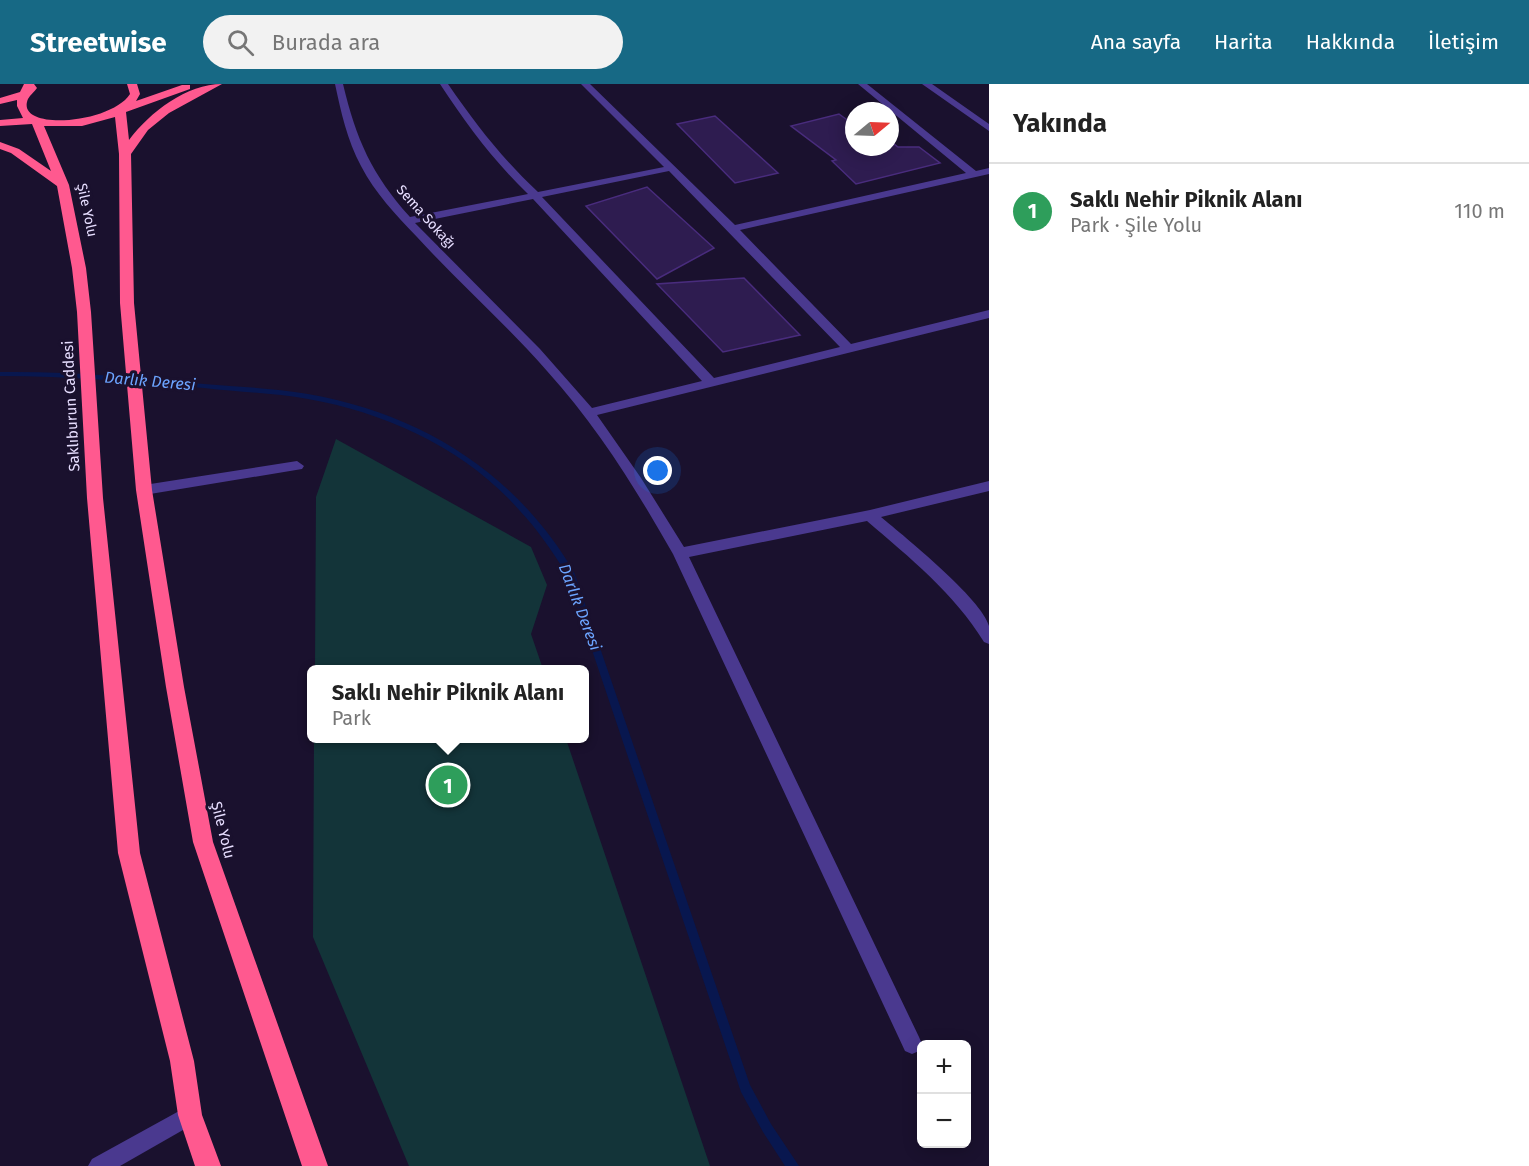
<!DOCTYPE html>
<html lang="tr">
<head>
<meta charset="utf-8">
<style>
  body { margin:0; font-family:"Fira Sans",sans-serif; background:#f2f2f2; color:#222 }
  .controls { position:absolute; right:18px; bottom:18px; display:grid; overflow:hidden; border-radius:9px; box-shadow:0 3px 15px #0003 }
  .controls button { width:54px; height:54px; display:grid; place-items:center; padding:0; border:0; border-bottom:2px solid #e0e0e0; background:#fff; color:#222; font:30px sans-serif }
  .compass { position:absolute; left:845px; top:18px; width:54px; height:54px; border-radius:50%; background:#fff; box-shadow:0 3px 15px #0003; rotate:71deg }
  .you { position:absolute; left:658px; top:387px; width:21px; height:21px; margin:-15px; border:4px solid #fff; border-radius:50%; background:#1a73e8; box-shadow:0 0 0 9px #1a73e833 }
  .badge { display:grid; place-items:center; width:39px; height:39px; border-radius:50%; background:#176985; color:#fff; font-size:20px; font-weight:700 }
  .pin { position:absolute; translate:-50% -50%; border:3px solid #fff; box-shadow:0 2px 6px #0006 }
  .popup { position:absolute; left:307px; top:581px; width:282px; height:78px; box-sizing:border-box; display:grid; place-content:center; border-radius:9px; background:#fff; filter:drop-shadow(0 2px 4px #0005); font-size:20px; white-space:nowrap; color:#767676 }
  .popup b { font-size:22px; color:#222 }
  .popup::after { content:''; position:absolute; left:50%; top:100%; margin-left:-12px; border:12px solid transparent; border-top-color:#fff }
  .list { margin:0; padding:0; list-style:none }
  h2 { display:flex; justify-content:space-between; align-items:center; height:78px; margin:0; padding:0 24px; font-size:26px }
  h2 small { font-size:20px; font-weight:400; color:#767676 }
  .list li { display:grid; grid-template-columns:39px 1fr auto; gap:18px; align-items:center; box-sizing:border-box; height:96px; padding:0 24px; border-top:2px solid #e0e0e0 }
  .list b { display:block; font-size:22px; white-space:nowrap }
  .list p { margin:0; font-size:20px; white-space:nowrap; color:#767676 }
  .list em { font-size:20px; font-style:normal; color:#767676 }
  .icon { flex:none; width:33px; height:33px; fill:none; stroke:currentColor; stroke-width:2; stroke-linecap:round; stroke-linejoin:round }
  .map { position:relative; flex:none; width:989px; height:1082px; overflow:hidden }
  header { display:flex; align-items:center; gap:36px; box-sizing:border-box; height:84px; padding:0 30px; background:#176985; color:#fff }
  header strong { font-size:28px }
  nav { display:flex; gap:33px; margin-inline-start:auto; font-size:21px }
  .search { width:420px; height:54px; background:#f2f2f2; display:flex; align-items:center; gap:15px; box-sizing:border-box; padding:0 21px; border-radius:33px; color:#767676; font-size:22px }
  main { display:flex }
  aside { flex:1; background:#fff }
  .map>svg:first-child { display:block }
  .green { fill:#133439 }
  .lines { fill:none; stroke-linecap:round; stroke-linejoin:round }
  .stream { fill:#08174f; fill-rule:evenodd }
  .building { fill:#2e1c50; stroke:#492c7d; stroke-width:1.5 }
  .minor { fill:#4a398f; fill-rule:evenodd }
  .highway { fill:#ff598f; fill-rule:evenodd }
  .labels { text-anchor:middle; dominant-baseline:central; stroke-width:6; stroke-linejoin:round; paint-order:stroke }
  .far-street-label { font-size:14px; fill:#e7deff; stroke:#1a112e }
  .street-label { font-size:15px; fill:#e7deff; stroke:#1a112e }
  .water-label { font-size:16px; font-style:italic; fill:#6ca4ff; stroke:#1a112e }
</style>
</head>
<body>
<header>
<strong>Streetwise</strong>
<div class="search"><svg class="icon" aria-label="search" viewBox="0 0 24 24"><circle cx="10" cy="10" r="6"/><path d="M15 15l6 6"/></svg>Burada ara</div>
<nav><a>Ana sayfa</a><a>Harita</a><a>Hakkında</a><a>İletişim</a></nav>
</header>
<main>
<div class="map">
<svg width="989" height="1082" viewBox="0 0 989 1082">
  <rect width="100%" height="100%" fill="#1a112e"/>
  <path class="green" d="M336 355 531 463 547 501 531 550 543 585H315L316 413Z
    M314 655H566L710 1082H409L313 853Z"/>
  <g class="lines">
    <path class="stream" d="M0 288C68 287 136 293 204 300 239 303 274 304 308 310 421 330 515 388 574 488L750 1001 771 1040 799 1082H785L763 1048 741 1008 566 489C552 467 538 446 520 427 466 365 387 329 308 315 273 309 238 308 204 304 136 298 68 292 0 292Z"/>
  </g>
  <path class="building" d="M839 30 854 41V63H890V57L898 63H919L940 79 856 100 832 77 836 76 791 42Z
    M715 32 778 89 735 99 677 40Z
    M647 103 714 164 657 195 586 122Z
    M744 194 800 251 723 268 657 200Z"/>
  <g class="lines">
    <path class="minor" d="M335 0H343C356 55 372 91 410 133L528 110C492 75 467 41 440 0H448C477 42 501 73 538 108L664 83 581 0H590L735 141 966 89 858 0H867L976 87 989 84V90L740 146 851 260 989 226V234L597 331 641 394 684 463 870 426 989 397V407L881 433C905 453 982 515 989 542 989 547 989 555 989 560L984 558C954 509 910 474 867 437L689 473 919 953 922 960 919 967 912 970 905 967 673 470C636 405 597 342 547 287 506 240 459 199 417 153 396 131 375 109 361 82 347 56 341 28 335 0ZM669 87 840 263 714 294 542 113ZM533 115 702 297 592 324 540 265 415 139Z
      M922 0H932L989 40V47Z
      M297 377 304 382 302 385 144 411 137 406 144 401Z
      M190 1021 197 1024 200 1031 197 1038 120 1082H88L92 1075Z"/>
    <path class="highway" d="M24 0H34L37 4C35 7 30 11 28 15 14 48 111 40 130 10L127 0H137L140 10 136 17 182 1H190V5L126 28 129 56C150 28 187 0 222 0L169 29 148 46 131 70 134 219 152 406 184 603 213 758 328 1082H302L193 758 166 603 136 406 120 219 119 70 115 33 82 42H44L69 101 86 184 91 228 103 414 140 769 194 977 202 1031 221 1082H195L178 1031 170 977 118 769 87 414 77 228 72 184 57 102 11 69 0 65V58L19 65 51 87 32 40 0 42V36L23 34 17 22V16L0 20V14L20 8Z"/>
  </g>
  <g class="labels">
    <g class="far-street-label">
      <text transform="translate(87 126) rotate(78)">Şile Yolu</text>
      <text transform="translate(426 133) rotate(48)">Sema Sokağı</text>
    </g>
    <g class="street-label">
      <text transform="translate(71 322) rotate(-93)">Saklıburun Caddesi</text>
      <text transform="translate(223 746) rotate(76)">Şile Yolu</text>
    </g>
    <g class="water-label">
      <text transform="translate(150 297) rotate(5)">Darlık Deresi</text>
      <text transform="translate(580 523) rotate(69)">Darlık Deresi</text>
    </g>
  </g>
</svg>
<div class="controls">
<button>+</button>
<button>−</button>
</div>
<svg class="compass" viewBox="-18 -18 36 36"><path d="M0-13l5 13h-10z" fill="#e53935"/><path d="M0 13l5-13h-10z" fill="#767676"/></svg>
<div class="you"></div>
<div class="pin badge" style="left:448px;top:701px;background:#2e9e5b">1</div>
<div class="popup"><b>Saklı Nehir Piknik Alanı</b>Park</div>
</div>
<aside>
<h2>Yakında<small></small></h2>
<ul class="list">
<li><span class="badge" style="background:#2e9e5b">1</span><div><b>Saklı Nehir Piknik Alanı</b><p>Park · Şile Yolu</p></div><em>110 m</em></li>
</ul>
</aside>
</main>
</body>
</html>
